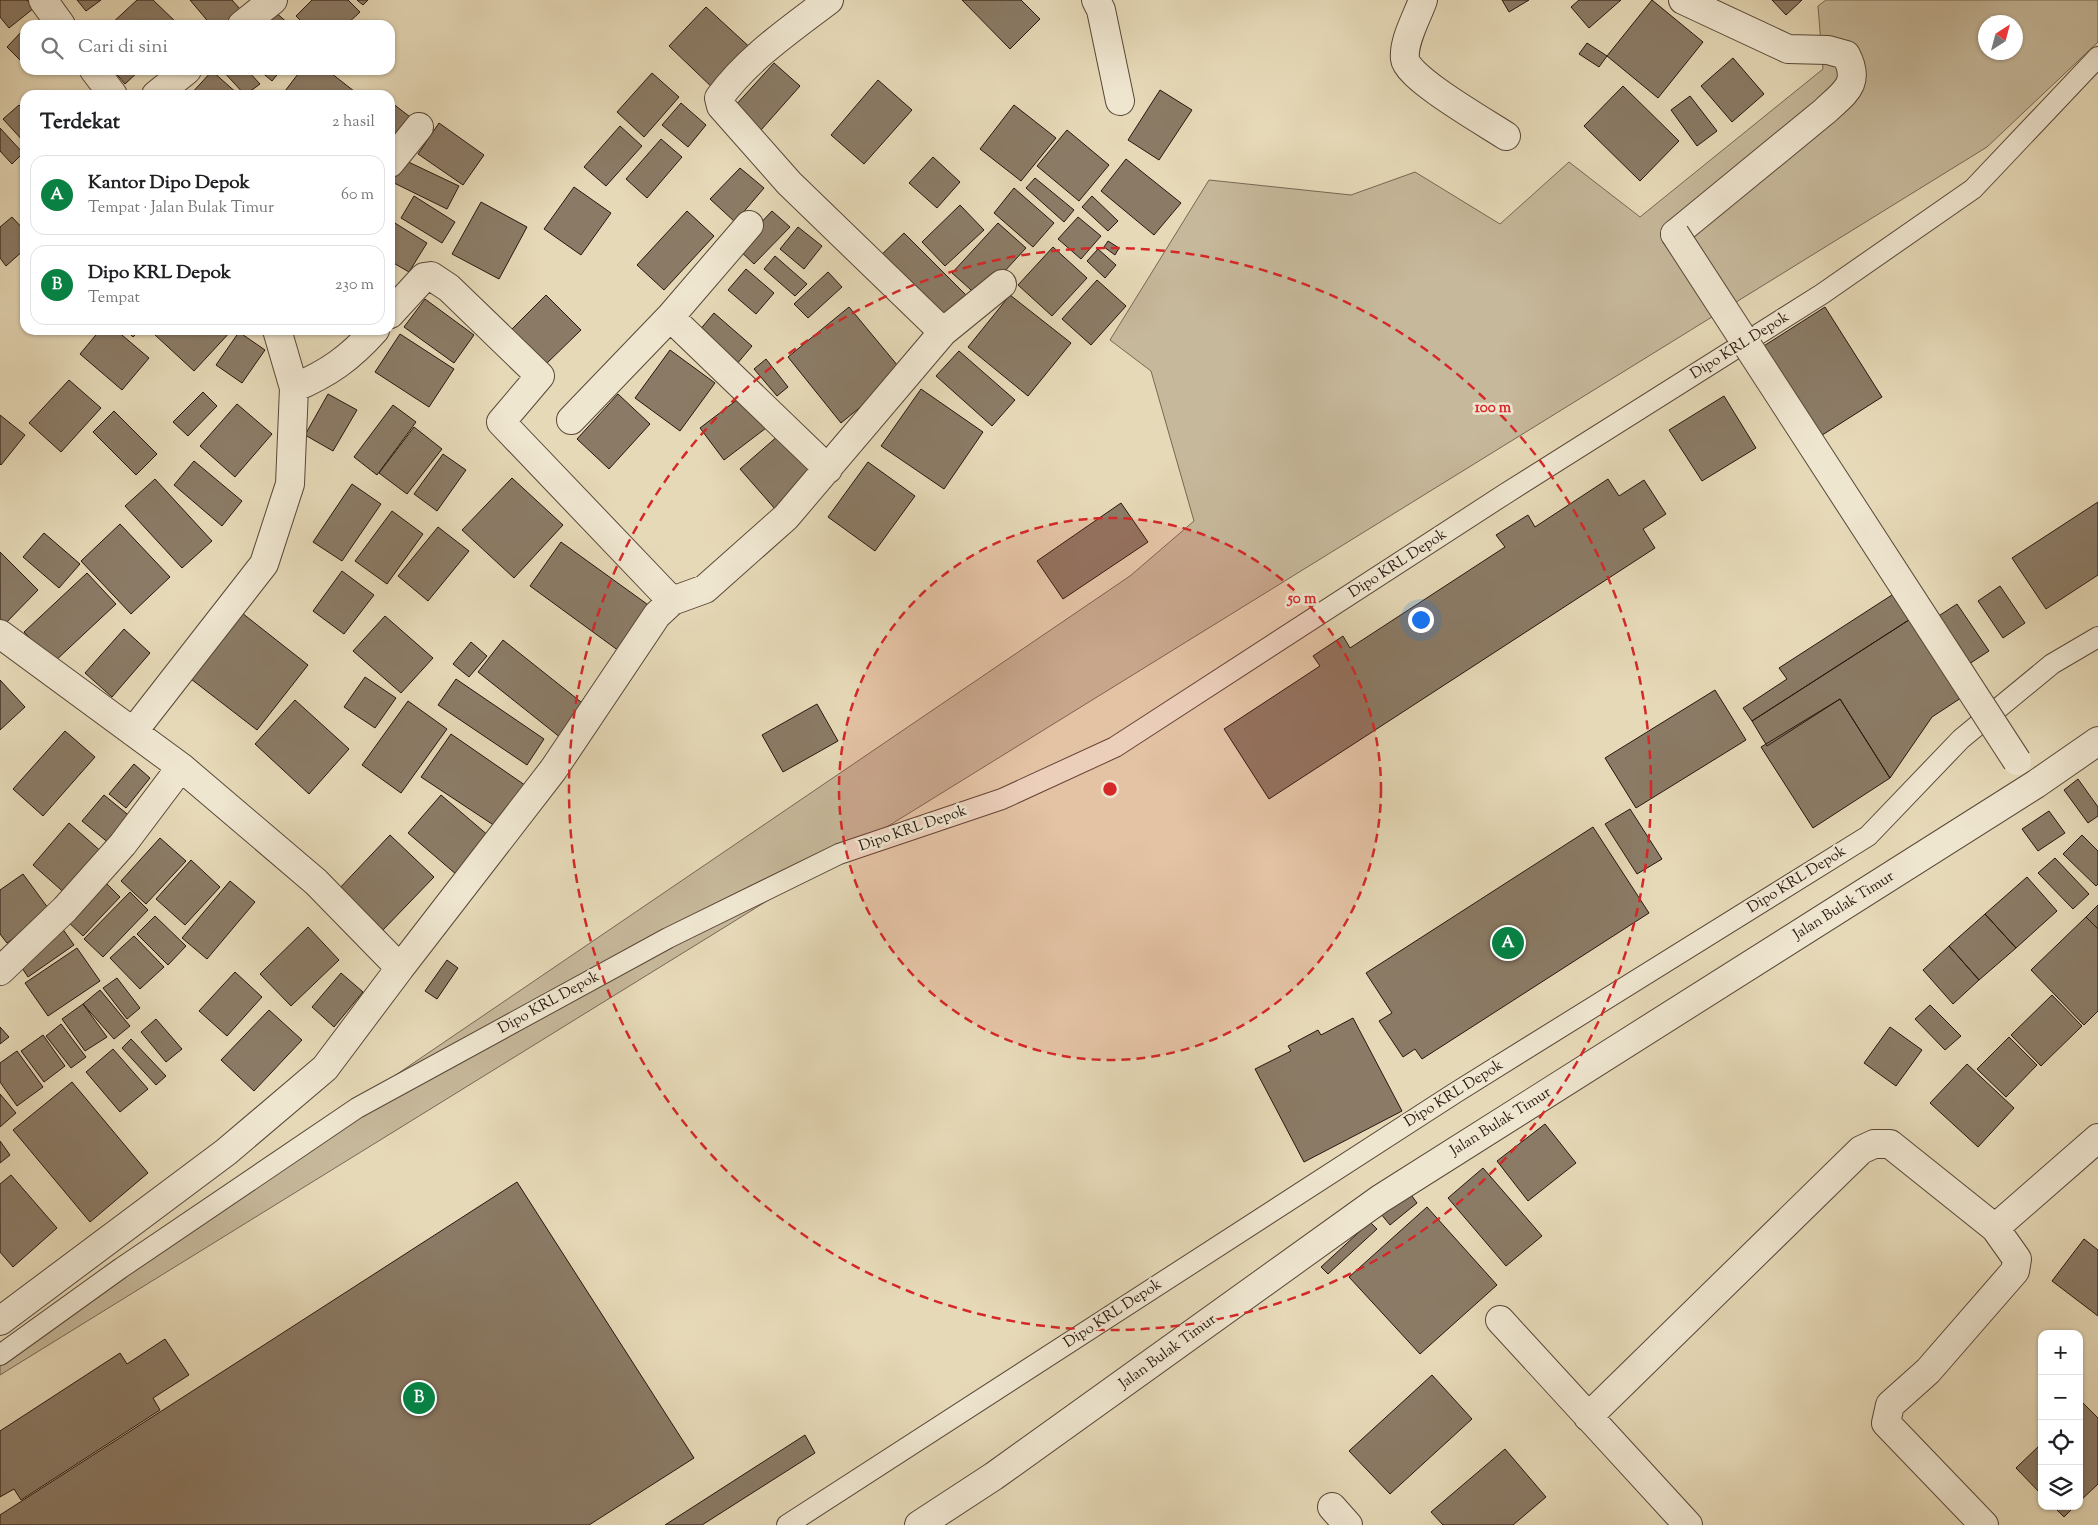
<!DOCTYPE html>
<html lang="id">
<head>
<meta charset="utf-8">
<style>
  body { margin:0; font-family:"Sorts Mill Goudy",serif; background:#f6f6f6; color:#202124 }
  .controls { position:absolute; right:15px; bottom:15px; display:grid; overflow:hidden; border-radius:10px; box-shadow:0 1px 4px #0004 }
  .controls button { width:45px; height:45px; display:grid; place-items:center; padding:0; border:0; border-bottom:1px solid #e0e0e0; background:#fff; color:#202124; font:25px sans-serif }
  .compass { position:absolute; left:1978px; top:15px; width:45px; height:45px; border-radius:50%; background:#fff; box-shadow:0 1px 4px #0004; rotate:36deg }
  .you { position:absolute; left:1420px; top:619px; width:18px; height:18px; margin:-12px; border:4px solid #fff; border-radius:50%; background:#1a73e8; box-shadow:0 0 0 8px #1a73e833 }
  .badge { display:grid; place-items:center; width:32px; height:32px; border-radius:50%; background:#0b8043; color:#fff; font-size:16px; font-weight:700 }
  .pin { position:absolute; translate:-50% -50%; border:2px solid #fff; box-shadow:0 1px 5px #0006 }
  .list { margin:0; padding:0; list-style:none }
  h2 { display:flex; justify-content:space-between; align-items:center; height:65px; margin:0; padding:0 20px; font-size:21px }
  h2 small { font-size:16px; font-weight:400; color:#757577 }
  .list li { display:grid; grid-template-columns:32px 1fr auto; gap:15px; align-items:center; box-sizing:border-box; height:80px; margin:0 10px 10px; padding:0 10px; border:1px solid #e0e0e0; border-radius:15px }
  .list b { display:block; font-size:19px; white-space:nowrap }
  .list p { margin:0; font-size:16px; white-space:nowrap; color:#757577 }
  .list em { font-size:16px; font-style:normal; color:#757577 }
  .icon { flex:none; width:28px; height:28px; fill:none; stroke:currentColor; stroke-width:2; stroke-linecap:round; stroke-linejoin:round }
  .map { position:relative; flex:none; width:2098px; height:1525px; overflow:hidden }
  .search { position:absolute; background:#fff; box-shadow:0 1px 4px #0004; left:20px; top:20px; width:375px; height:55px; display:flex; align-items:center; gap:12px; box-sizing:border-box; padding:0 18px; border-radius:15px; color:#757577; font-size:19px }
  .panel { position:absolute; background:#fff; box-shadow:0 1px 4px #0004; left:20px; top:90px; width:375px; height:245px; border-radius:15px }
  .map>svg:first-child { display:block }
  .green { fill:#c6b89a; stroke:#776754; fill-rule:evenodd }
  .building { fill:#8b7b66; stroke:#28160e }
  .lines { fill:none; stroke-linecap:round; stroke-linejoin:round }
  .lane-casing { stroke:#584738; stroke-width:22 }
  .street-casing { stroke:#584738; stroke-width:30 }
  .lane { stroke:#efe6d0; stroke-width:20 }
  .street { stroke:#efe6d0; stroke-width:28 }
  .street-bridge-casing { stroke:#584738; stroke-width:30; stroke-linecap:butt }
  .street-bridge { stroke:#efe6d0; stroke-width:28 }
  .ring { fill:none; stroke:#d62828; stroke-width:2.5; stroke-dasharray:9 6 }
  .labels { text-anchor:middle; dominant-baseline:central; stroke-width:5; stroke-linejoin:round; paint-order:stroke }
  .street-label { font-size:15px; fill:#28160e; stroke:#efe6d0 }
  .centre { fill:#d62828; stroke:#efe6d0; stroke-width:2.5 }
  .ring-label { font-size:15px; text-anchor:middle; font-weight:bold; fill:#d62828; stroke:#efe6d0; stroke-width:5; stroke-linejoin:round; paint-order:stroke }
</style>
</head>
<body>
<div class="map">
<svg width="2098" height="1525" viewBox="0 0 2098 1525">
  <rect width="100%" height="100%" fill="#e6d9b7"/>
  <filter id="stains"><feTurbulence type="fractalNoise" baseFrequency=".004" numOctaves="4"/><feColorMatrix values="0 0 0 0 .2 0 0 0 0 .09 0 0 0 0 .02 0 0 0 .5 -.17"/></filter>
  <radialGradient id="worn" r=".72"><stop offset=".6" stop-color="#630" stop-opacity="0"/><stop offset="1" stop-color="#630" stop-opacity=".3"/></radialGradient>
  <path class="green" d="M1826 0H2098V42L1987 147 0 1375V1344L1130 576 1194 521 1151 371 1110 340 1209 180 1351 195 1415 172 1500 224 1569 162 1640 217 1823 69 1818 6ZM1986 22H2016V52H1986Z"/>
  <path class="building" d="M0 0H27L34 8 9 28 0 17Z
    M77 0H101L86 11Z
    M137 0H153L179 25H110Z
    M190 0H232L247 17 237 25H211Z
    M312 0H348L360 12 346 25H305L296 16Z
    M357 0H368L363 5Z
    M962 0H1021L1040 19 1010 49Z
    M1502 0H1529L1509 12Z
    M1579 0H1621L1589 28 1571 7Z
    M1652 0 1703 42 1658 98 1607 56Z
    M1772 0H1802L1786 15Z
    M706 7 755 52 717 92 669 46Z
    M274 11 290 25H261Z
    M25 28V65L7 47Z
    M1587 43 1607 56 1599 67 1579 54Z
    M1733 58 1764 94 1732 122 1701 86Z
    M774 63 800 86 761 130 734 107Z
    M113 70H140L125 84Z
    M222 70H247L260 84 245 95Z
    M259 70H281L272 81Z
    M301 70H327L359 95H282Z
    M212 71 239 95H190Z
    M652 73 679 97 644 137 617 112Z
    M878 80 912 110 864 164 831 135Z
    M1623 86 1679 141 1640 181 1584 126Z
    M1160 90 1192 110 1159 160 1128 140Z
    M1690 96 1717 131 1697 146 1671 110Z
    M392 103 414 120 390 149V105Z
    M681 103 706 125 688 147 662 125Z
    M19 105 25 111V143L3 119Z
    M1014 105 1056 138 1021 181 980 149Z
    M439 123 484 155 463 185 418 154Z
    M620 126 642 146 606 186 584 167Z
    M0 128 23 153 12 164 0 151Z
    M1067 130 1109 165 1079 201 1037 166Z
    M661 139 682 157 647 198 626 179Z
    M933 157 960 182 937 208 909 183Z
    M400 158 459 186 447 209 390 181Z
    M1126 159 1181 203 1154 235 1101 191Z
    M740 168 764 188 735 222 710 199Z
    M1035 178 1074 210 1064 222 1026 188Z
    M574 187 611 213 581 255 544 229Z
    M1014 188 1054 223 1033 247 994 213Z
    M414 196 455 222 442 243 401 218Z
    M1092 196 1118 221 1108 231 1082 207Z
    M481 202 527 227 499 279 452 254Z
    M960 205 984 230 945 266 922 242Z
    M687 211 714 236 664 290 637 265Z
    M772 211 790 227 754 264 737 248Z
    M12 217 25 231V249L6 266 0 258V227Z
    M1078 217 1101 236 1081 259 1058 239Z
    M390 220 427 243 409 272 390 261Z
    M998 223 1026 248 980 298 952 273Z
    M798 227 822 246 804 269 780 249Z
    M904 233 967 296 938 324 875 261Z
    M1108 241 1119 248 1115 255 1104 247Z
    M1053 247 1087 278 1052 316 1018 285Z
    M1098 249 1116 265 1105 278 1087 261Z
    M775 256 807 284 795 296 764 269Z
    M746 269 774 293 756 314 728 290Z
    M828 272 842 287 808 318 794 304Z
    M1097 280 1126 306 1091 345 1062 319Z
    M546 295 581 330 544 366 510 331Z
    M1010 295 1071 343 1028 396 968 347Z
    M425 299 474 335 454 363 404 327Z
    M849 307 903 372 841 423 788 357Z
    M1825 307 1882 397 1816 439 1759 349Z
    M714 313 752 346 736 365 698 332Z
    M100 330H116L149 358 122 390 80 354Z
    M126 330H140L133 337Z
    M158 330H232L194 371 154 334Z
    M239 332 265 350 242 383 216 365Z
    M400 334 454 369 429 407 375 372Z
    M670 350 715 383 680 431 635 398Z
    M959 351 1015 400 992 426 936 376Z
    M766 359 788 387 777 396 754 369Z
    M69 380 101 408 61 452 29 423Z
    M921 389 983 432 944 489 881 446Z
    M203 392 217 406 188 436 173 422Z
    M746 393 770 425 724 460 700 428Z
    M328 394 357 410 333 451 305 435Z
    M618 394 650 424 609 469 577 439Z
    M1724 396 1756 448 1702 481 1669 430Z
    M237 404 272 434 235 477 200 446Z
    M393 405 416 422 377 475 354 457Z
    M114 411 157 454 136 475 93 432Z
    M0 415 25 435 1 465 0 464Z
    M414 427 442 449 407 494 379 473Z
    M779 435 814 476 776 510 740 469Z
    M443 454 466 470 437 511 414 494Z
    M194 461 242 501 222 526 174 485Z
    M868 462 915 496 875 551 828 517Z
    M512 478 563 525 514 578 462 530Z
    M155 479 212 541 182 568 125 506Z
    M1608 479 1619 496 1644 480 1666 514 1643 529 1655 548 1269 799 1224 729 1320 666 1313 656 1343 636 1350 648 1505 547 1496 535 1528 515 1535 527Z
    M352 484 381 504 342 561 313 542Z
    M2098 502V575L2046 609 2012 558Z
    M1121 503 1148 542 1063 599 1037 561Z
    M392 511 423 534 387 584 355 561Z
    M120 524 170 577 131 614 81 561Z
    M438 527 469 551 428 601 398 576Z
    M44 533 80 564 59 588 23 557Z
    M561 542 651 607 619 651 530 586Z
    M0 552 38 590 0 629Z
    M342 571 374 595 344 634 313 611Z
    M87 573 116 604 53 663 24 632Z
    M2000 586 2025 623 2003 638 1978 601Z
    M1895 593 1912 618 1752 721 1743 708 1787 679 1779 668Z
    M1957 604 1989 651 1966 666 1934 619Z
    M242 613 308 665 257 730 191 679Z
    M385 616 433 658 401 693 353 651Z
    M1912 618 1964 696 1932 717 1890 778 1840 699 1767 746 1752 721Z
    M124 629 150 653 112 697 85 673Z
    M503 640 586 706 561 738 478 672Z
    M471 642 487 656 469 677 453 664Z
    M365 677 396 698 375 728 344 707Z
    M456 679 544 739 527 765 438 705Z
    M0 680 25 707 0 730Z
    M1715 690 1746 740 1636 808 1605 758Z
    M1840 699 1890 778 1813 828 1761 747Z
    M295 700 349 749 309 794 255 744Z
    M408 701 447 729 401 793 362 765Z
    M817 704 838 741 783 772 762 735Z
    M65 731 95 757 43 816 13 789Z
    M451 734 532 790 501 830 421 777Z
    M134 764 150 778 126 808 109 794Z
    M2078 779 2098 807V816L2088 823 2064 790Z
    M104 795 132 818 110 844 82 821Z
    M441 795 490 837 457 875 408 833Z
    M1630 809 1662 859 1637 874 1605 824Z
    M2049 811 2065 833 2038 851 2022 829Z
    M69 823 104 854 68 896 33 865Z
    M1593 827 1649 913 1422 1059 1415 1049 1403 1057 1379 1021 1392 1013 1366 973Z
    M390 835 434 877 381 932 337 891Z
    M2082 835 2098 851V884L2096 886 2063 854Z
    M160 838 186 861 146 904 121 881Z
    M2055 858 2089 894 2073 909 2038 873Z
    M191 860 220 887 185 925 156 899Z
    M23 874 51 912 7 943 0 934V890Z
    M2027 877 2057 911 2016 948 1985 914Z
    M101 878 120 897 83 936 64 918Z
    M230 881 255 902 207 959 182 938Z
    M130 892 148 910 103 957 84 939Z
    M2098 905V929L2086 917Z
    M1985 914 2016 948 1979 980 1949 946Z
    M155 916 186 946 168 965 137 934Z
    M2086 917 2098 929V1011L2084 1025 2031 970Z
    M308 927 339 960 291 1006 260 974Z
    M62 928 74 945 28 977 16 959Z
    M134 936 164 967 140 989 110 958Z
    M1949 946 1979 980 1953 1004 1923 970Z
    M77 948 100 981 48 1016 25 983Z
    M447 960 458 968 437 999 425 991Z
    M235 972 262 997 227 1036 199 1011Z
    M341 973 363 992 334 1027 312 1007Z
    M117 978 140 1008 127 1019 103 988Z
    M100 990 130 1026 114 1039 83 1004Z
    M2052 995 2082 1026 2041 1066 2011 1035Z
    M83 1004 107 1037 85 1051 62 1019Z
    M1930 1005 1961 1036 1945 1050 1915 1019Z
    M269 1010 302 1040 254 1091 221 1060Z
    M1353 1018 1402 1111 1304 1162 1255 1069 1291 1051 1288 1046 1318 1030 1321 1035Z
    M156 1019 182 1049 166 1062 141 1032Z
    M61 1024 86 1057 71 1068 46 1036Z
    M0 1027 9 1037 0 1044Z
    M1890 1027 1922 1050 1896 1086 1864 1063Z
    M43 1035 65 1066 44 1082 21 1051Z
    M2009 1037 2037 1065 2006 1097 1977 1069Z
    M131 1039 166 1076 156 1085 122 1048Z
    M113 1049 148 1089 120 1112 86 1072Z
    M17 1051 43 1087 17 1106 0 1082V1063Z
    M1967 1064 2014 1108 1978 1147 1930 1103Z
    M72 1082 148 1173 90 1222 13 1130Z
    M0 1094 16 1113 0 1127Z
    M1545 1124 1576 1163 1528 1201 1497 1161Z
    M0 1141 10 1155 0 1163Z
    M1483 1168 1542 1236 1506 1266 1448 1198Z
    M11 1175 57 1228 13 1267 0 1252V1184Z
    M517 1182 694 1458 589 1525H0V1515Z
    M1409 1192 1417 1203 1390 1225 1381 1214Z
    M1427 1207 1497 1285 1420 1354 1349 1277Z
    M1370 1222 1377 1229 1328 1274 1321 1267Z
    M2084 1239 2098 1250V1316L2052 1281Z
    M165 1339 189 1375 153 1398 160 1410 21 1500 14 1489 0 1497V1431L120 1353 127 1364Z
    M1432 1375 1472 1419 1390 1494 1349 1451Z
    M2083 1403 2098 1418V1484L2079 1502V1406Z
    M805 1435 815 1453 702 1525H665Z
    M2042 1443V1495L2016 1468Z
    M1505 1449 1546 1497 1513 1525H1443L1431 1512Z
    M2053 1506H2075L2064 1517Z"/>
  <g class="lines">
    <defs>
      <path id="lane" d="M0 1355 121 1268 357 1108 668 938 839 854 1002 799 1115 747 1505 494 1822 294 1973 189 2098 57
        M787 1525 1455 1093 1868 836 1961 739 2052 664 2098 637"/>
      <path id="street" d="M43 0 61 25
        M829 0C791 29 748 58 719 98L721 106 789 183 943 332
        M1096 0 1101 10 1120 101
        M1423 0C1417 17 1403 41 1405 59 1407 78 1488 124 1506 136
        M242 25 273 0
        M94 70 113 95
        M156 95 187 70
        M390 163 419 127
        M1675 234 1825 111C1845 92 1861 84 1846 55L1828 50 1788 49 1683 0
        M390 314 424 277 431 276 449 288 540 376 501 422 672 601
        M670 317 828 469
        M294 388C329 373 350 358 375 330
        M571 420 670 317 749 225
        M0 634 181 767 316 882 400 968 325 1068 226 1152 0 1321
        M133 732 264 564 290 484 294 388 277 330
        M400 968 553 770 657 615 672 601 705 589 786 517 943 332 1002 284
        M0 971 65 909 123 844 181 767
        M1500 1320 1688 1525
        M1588 1417 1861 1150 1874 1144H1890L1995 1228 2098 1138
        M1332 1507 1348 1525
        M919 1525 994 1476 1380 1199 2036 784 2098 741
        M1984 1525 1886 1423 1890 1405 1928 1371 2015 1271 2017 1259 1995 1228"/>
    </defs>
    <use href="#lane" class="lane-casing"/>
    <use href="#street" class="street-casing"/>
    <use href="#lane" class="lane"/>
    <use href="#street" class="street"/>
    <defs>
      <path id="street-bridge" d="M1675 234 2017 761"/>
    </defs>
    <use href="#street-bridge" class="street-bridge-casing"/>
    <use href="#street-bridge" class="street-bridge"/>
  </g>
  <circle cx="1110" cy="789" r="271" fill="#d62828" fill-opacity=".12"/>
  <g class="ring">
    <circle cx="1110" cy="789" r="271"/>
    <circle cx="1110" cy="789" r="541"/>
  </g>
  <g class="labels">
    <g class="street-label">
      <text transform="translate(1740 346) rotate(-32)">Dipo KRL Depok</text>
      <text transform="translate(1398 564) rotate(-33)">Dipo KRL Depok</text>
      <text transform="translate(913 829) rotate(-19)">Dipo KRL Depok</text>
      <text transform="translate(1797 880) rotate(-32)">Dipo KRL Depok</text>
      <text transform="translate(1844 906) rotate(-32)">Jalan Bulak Timur</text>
      <text transform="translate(549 1003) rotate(-29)">Dipo KRL Depok</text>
      <text transform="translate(1454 1094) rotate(-32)">Dipo KRL Depok</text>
      <text transform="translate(1501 1122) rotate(-32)">Jalan Bulak Timur</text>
      <text transform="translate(1113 1314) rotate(-33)">Dipo KRL Depok</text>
      <text transform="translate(1168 1352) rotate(-36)">Jalan Bulak Timur</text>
    </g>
  </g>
  <circle cx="1110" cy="789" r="8" class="centre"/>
  <g class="ring-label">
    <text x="1493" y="412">100 m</text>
    <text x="1302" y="603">50 m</text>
  </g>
  <rect width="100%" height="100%" filter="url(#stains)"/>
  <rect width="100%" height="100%" fill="url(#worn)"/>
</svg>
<div class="controls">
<button>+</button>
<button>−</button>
<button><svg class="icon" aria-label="locate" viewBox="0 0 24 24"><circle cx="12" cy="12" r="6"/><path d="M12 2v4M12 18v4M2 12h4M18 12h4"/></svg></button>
<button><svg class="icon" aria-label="layers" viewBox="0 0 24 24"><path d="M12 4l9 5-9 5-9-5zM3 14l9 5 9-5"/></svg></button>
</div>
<svg class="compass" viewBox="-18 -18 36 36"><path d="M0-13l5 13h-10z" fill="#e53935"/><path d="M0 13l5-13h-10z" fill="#757577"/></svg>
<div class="you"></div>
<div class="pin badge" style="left:1508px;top:943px">A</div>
<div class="pin badge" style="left:419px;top:1398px">B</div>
<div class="search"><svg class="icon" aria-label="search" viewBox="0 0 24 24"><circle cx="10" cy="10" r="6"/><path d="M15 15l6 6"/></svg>Cari di sini</div>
<section class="panel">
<h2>Terdekat<small>2 hasil</small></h2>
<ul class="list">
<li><span class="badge">A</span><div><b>Kantor Dipo Depok</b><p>Tempat · Jalan Bulak Timur</p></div><em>60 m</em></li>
<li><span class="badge">B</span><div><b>Dipo KRL Depok</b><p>Tempat</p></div><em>230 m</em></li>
</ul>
</section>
</div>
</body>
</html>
